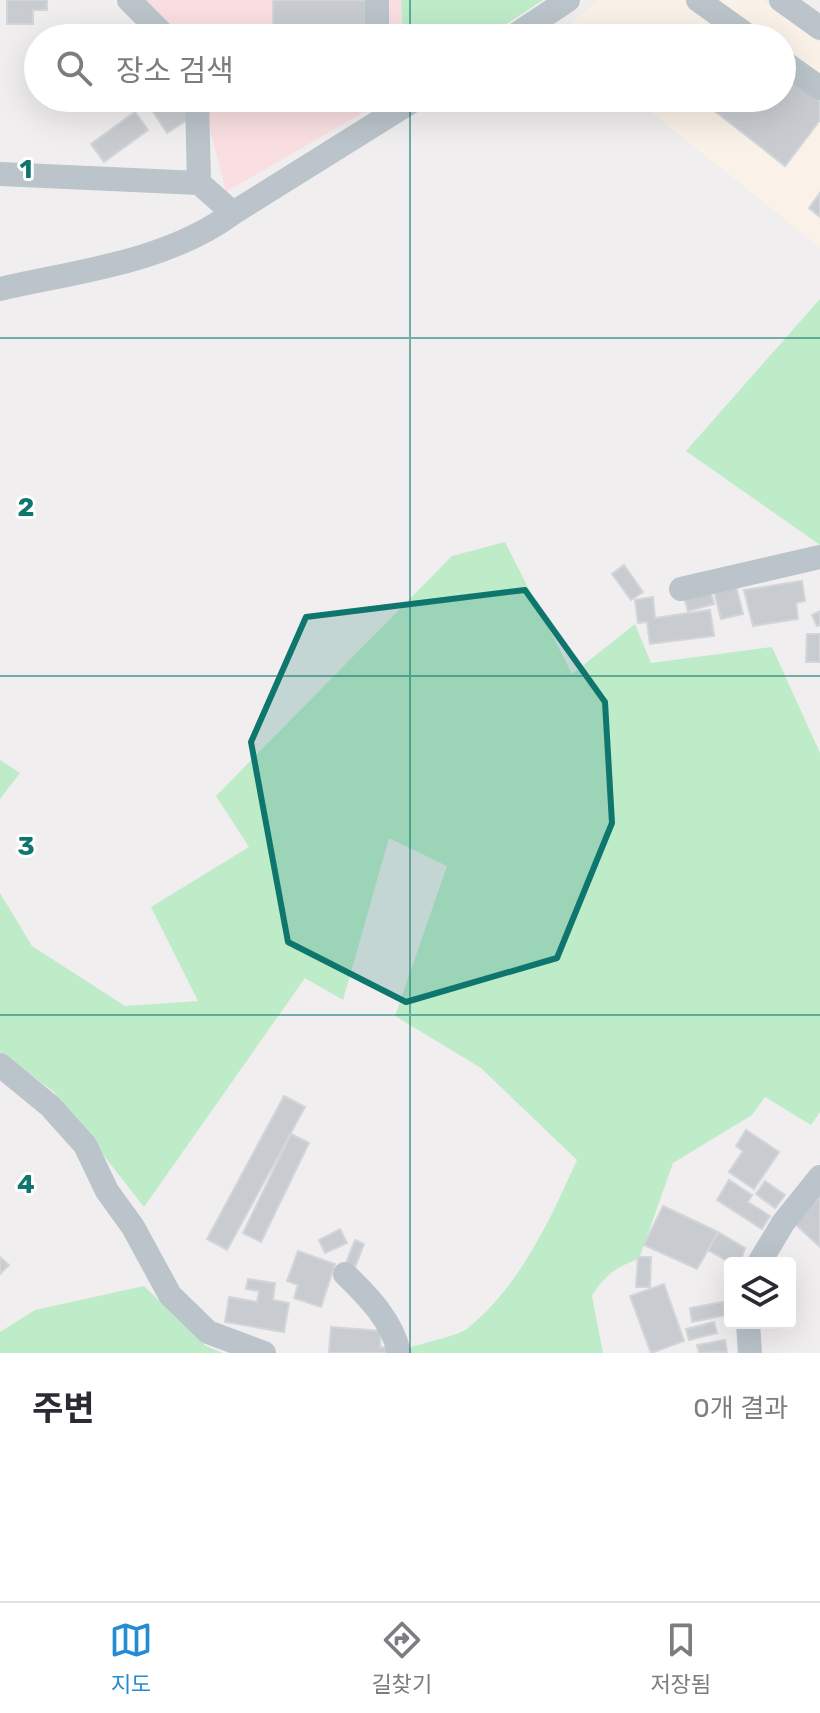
<!DOCTYPE html>
<html lang="ko">
<head>
<meta charset="utf-8">
<style>
  body { margin:0; font-family:Rubik,"Noto Sans KR",sans-serif; background:#f2f2f3; color:#2b2b33 }
  .controls { position:absolute; right:24px; bottom:24px; display:grid; overflow:hidden; border-radius:8px; box-shadow:0 8px 32px #0002 }
  .controls button { width:72px; height:72px; display:grid; place-items:center; padding:0; border:0; border-bottom:2px solid #e1e1e2; background:#fff; color:#2b2b33; font:40px sans-serif }
  .list { margin:0; padding:0; list-style:none }
  h2 { display:flex; justify-content:space-between; align-items:center; height:104px; margin:0; padding:0 32px; font-size:34px }
  h2 small { font-size:26px; font-weight:400; color:#7c7c81 }
  .icon { flex:none; width:44px; height:44px; fill:none; stroke:currentColor; stroke-width:2; stroke-linecap:round; stroke-linejoin:round }
  .map { position:relative; flex:none; width:820px; height:1353px; overflow:hidden }
  .search { position:absolute; background:#fff; box-shadow:0 8px 32px #0002; left:24px; right:24px; top:24px; height:88px; display:flex; align-items:center; gap:20px; box-sizing:border-box; padding:0 28px; border-radius:44px; color:#7c7c81; font-size:30px }
  .sheet { height:248px; background:#fff }
  nav { display:flex; justify-content:space-around; align-items:center; box-sizing:border-box; height:112px; border-top:2px solid #e1e1e2; background:#fff; font-size:22px; color:#7c7c81 }
  nav a { display:grid; justify-items:center; gap:4px }
  nav .on { color:#248bd4 }
  .map>svg:first-child { display:block }
  .commercial { fill:#faf2e8 }
  .medical { fill:#f9dfe1 }
  .green { fill:#beecc9 }
  .building { fill:#c8ccd0; stroke:#d2d5d9; stroke-width:2 }
  .lines { fill:none; stroke-linecap:round; stroke-linejoin:round }
  .minor { stroke:#bac4ca; stroke-width:24 }
  .marked { fill:#0f766e; fill-opacity:0.2; stroke:#0f766e; stroke-width:6; stroke-linejoin:round }
  .grid { fill:none; stroke:#0f766e; stroke-width:2; stroke-opacity:0.55 }
  .grid-label { font-size:26px; text-anchor:middle; font-weight:bold; fill:#0f766e; stroke:#fff; stroke-width:6; stroke-linejoin:round; paint-order:stroke }
</style>
</head>
<body>
<div class="map">
<svg width="820" height="1353" viewBox="0 0 820 1353">
  <rect width="100%" height="100%" fill="#f0eeee"/>
  <path class="commercial" d="M599 0H761L820 42V248L634 98H782V38H560L556 35Z"/>
  <path class="medical" d="M145 0H401L402 38H186Z
    M202 98H388L226 192Z"/>
  <path class="green" d="M401 0H543L485 38H403Z
    M820 299V545L686 451Z
    M505 542 572 674 635 624 651 663 772 647 820 753V1112L811 1125 765 1097 752 1115 673 1163 639 1259C617 1266 604 1276 592 1296L603 1353H411L409 1348C422 1343 457 1336 467 1329 520 1286 550 1220 577 1160L481 1068 395 1016 447 866 389 838 343 1000 305 978 144 1207 54 1092 0 1052V893L32 946 125 1006 198 1001 151 907 249 847 216 796 452 556Z
    M0 760 20 773 0 799Z
    M144 1286 206 1346 223 1353H0V1332L35 1310Z"/>
  <path class="building" d="M7 0H47V10H33V24H7Z
    M273 0H366V28H345V38H317V29H273Z
    M715 20 739 38H701Z
    M782 72 820 101V120L785 166 698 98H782Z
    M164 98H176L189 119 167 133 150 107Z
    M135 112 148 130 104 162 91 144Z
    M820 193V217L809 208Z
    M624 565 643 592 631 600 612 574Z
    M802 581 805 601 796 603 798 619 753 626 744 590Z
    M709 586 714 604 688 611 683 593Z
    M736 586 743 614 721 619 714 591Z
    M653 597 655 618 710 610 714 636 650 644 647 622 638 623 635 600Z
    M820 611V625L817 626 812 615Z
    M807 634H820V662H806Z
    M284 1096 305 1107 227 1250 207 1239Z
    M746 1130 779 1152 754 1189 729 1172 743 1151 736 1146Z
    M291 1134 309 1143 261 1242 243 1233Z
    M729 1180 752 1195 748 1202 770 1216 762 1229 717 1200Z
    M765 1181 785 1195 775 1208 756 1194Z
    M820 1197V1247L795 1224Z
    M663 1206 718 1232 697 1269 644 1245Z
    M340 1229 347 1243 325 1253 319 1240Z
    M718 1232 745 1248 740 1263H731L708 1250Z
    M355 1240 364 1244 355 1267 346 1263Z
    M298 1251 335 1264 321 1307 294 1298 298 1285 287 1281Z
    M0 1257 9 1265 0 1274Z
    M638 1257H651L650 1287H636Z
    M248 1279 275 1283 273 1300 289 1303 284 1332 225 1322 229 1297 257 1302 259 1291 246 1289Z
    M664 1284 684 1341 651 1353 630 1296Z
    M723 1302 726 1315 692 1322 690 1308Z
    M714 1322 717 1333 689 1340 686 1329Z
    M331 1327 381 1331 380 1347 391 1348V1353H329Z
    M725 1340 727 1352 699 1353 697 1345Z"/>
  <g class="lines">
    <path class="minor" d="M129 0 167 38
      M377 0V34L384 38
      M698 0 751 38
      M781 0 820 28
      M511 38 568 0
      M782 61 820 88
      M197 98 199 183 233 213 417 98
      M0 174 199 183
      M0 289C78 271 167 262 233 213
      M681 589 820 557
      M0 1065 50 1106 85 1145 107 1191 133 1227 170 1295 208 1332 264 1353
      M759 1263 783 1223 820 1177
      M345 1274C368 1296 393 1322 399 1353
      M748 1323 750 1353"/>
  </g>
  <path class="marked" d="M525 590 605 702 612 823 557 958 406 1002 288 942 251 742 306 617Z"/>
  <path class="grid" d="M410 0V38M410 98V1353M0 338H820M0 676H820M0 1015H820"/>
  <g class="grid-label">
    <text x="26" y="178">1</text>
    <text x="26" y="516">2</text>
    <text x="26" y="855">3</text>
    <text x="26" y="1193">4</text>
  </g>
</svg>
<div class="controls">
<button><svg class="icon" aria-label="layers" viewBox="0 0 24 24"><path d="M12 4l9 5-9 5-9-5zM3 14l9 5 9-5"/></svg></button>
</div>
<div class="search"><svg class="icon" aria-label="search" viewBox="0 0 24 24"><circle cx="10" cy="10" r="6"/><path d="M15 15l6 6"/></svg>장소 검색</div>
</div>
<section class="sheet">
<h2>주변<small>0개 결과</small></h2>
<ul class="list">
</ul>
</section>
<nav>
<a class="on"><svg class="icon" aria-label="map" viewBox="0 0 24 24"><path d="M3 6l6-2 6 2 6-2v14l-6 2-6-2-6 2zM9 4v14M15 6v14"/></svg>지도</a>
<a><svg class="icon" aria-label="directions" viewBox="0 0 24 24"><path d="M12 3l9 9-9 9-9-9zM9 14v-3h6M13 9l2 2-2 2"/></svg>길찾기</a>
<a><svg class="icon" aria-label="saved" viewBox="0 0 24 24"><path d="M7 4h10v16l-5-4-5 4z"/></svg>저장됨</a>
</nav>
</body>
</html>
